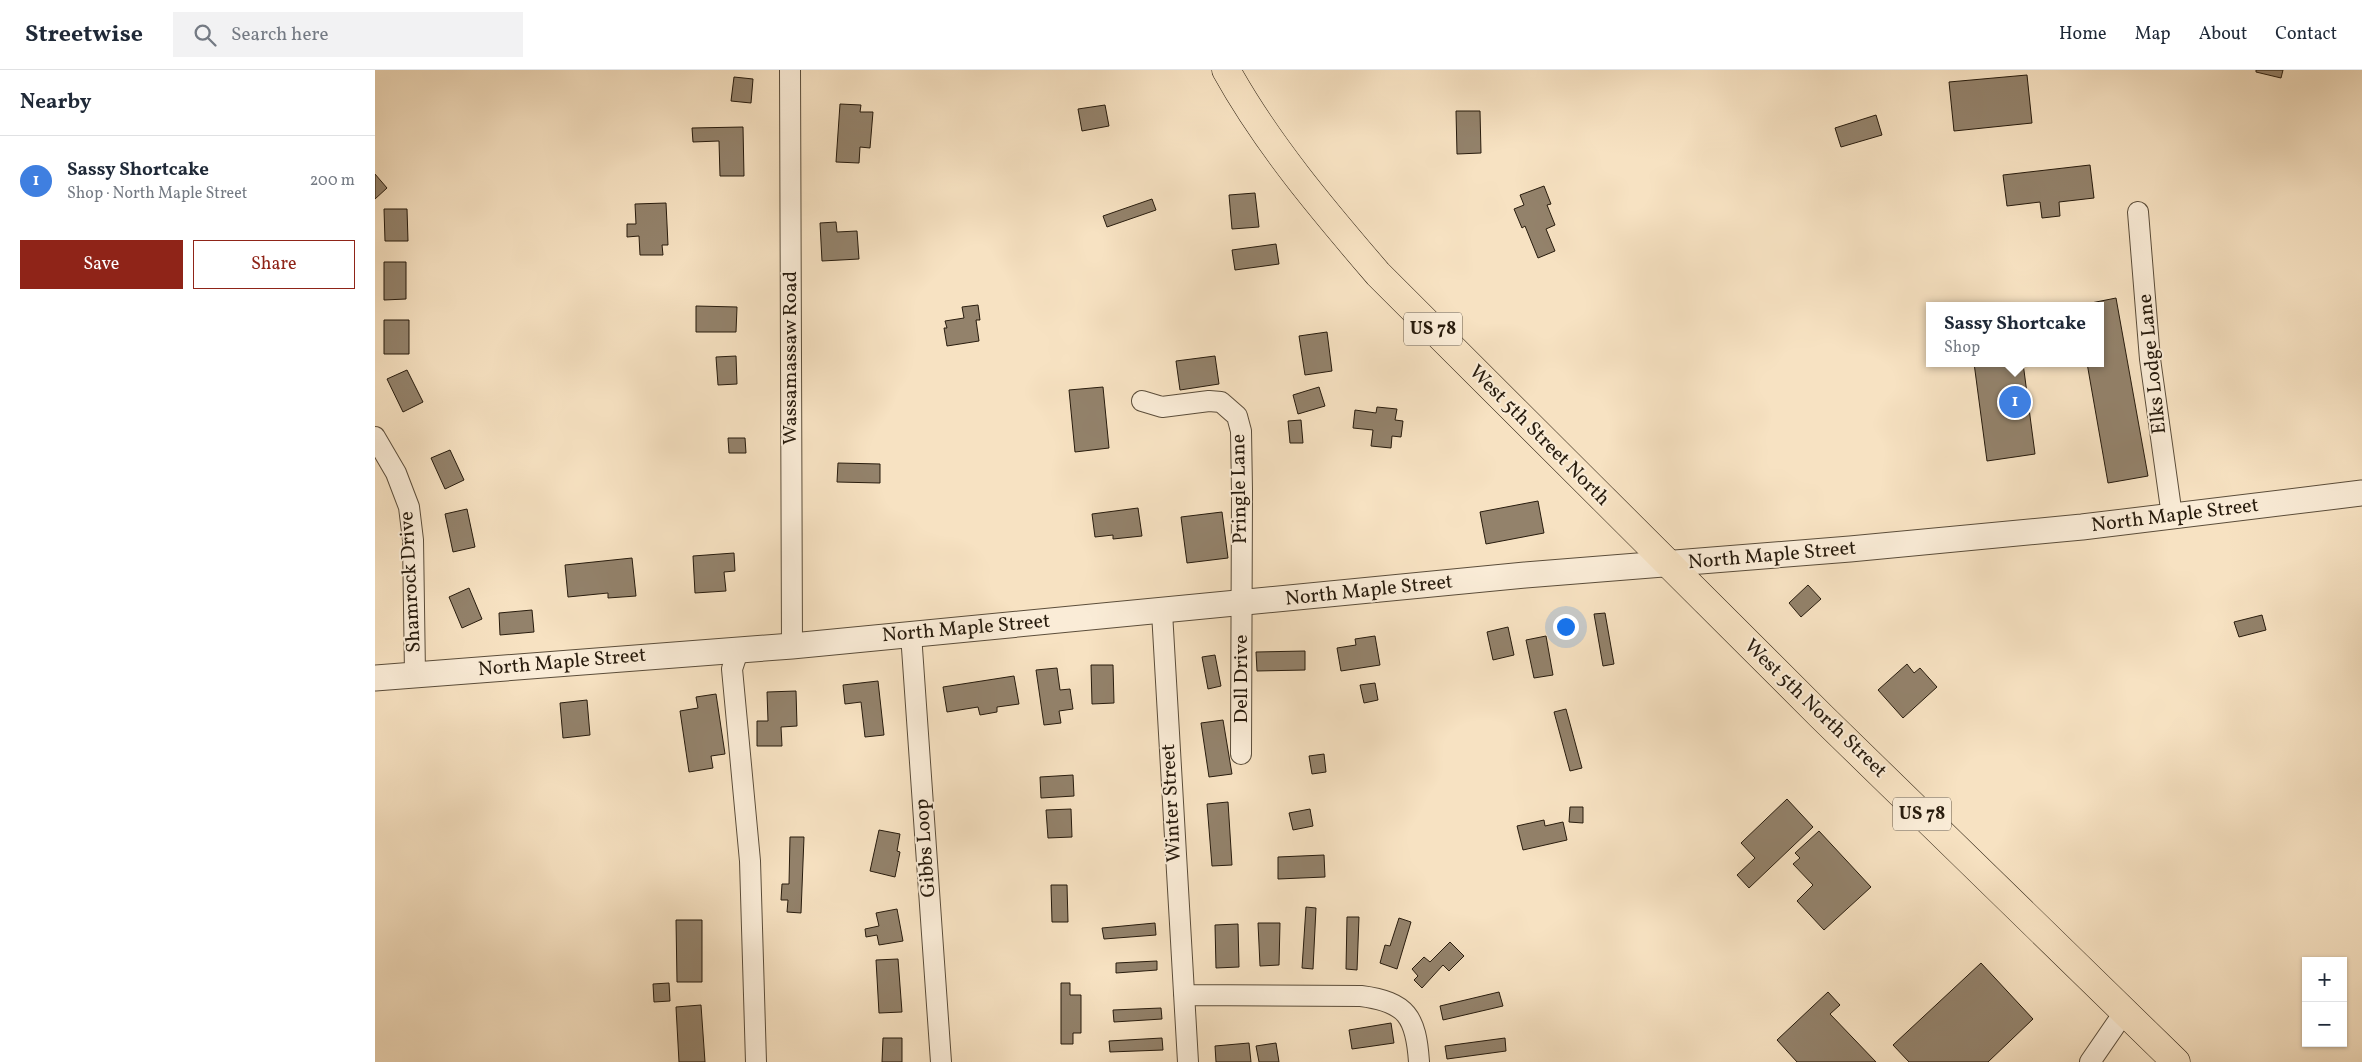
<!DOCTYPE html>
<html lang="en">
<head>
<meta charset="utf-8">
<style>
  body { margin:0; font-family:Vollkorn,serif; background:#f2f2f3; color:#1f2937 }
  .controls { position:absolute; right:15px; bottom:15px; display:grid; overflow:hidden; border-radius:0px; box-shadow:0 1px 4px #0004 }
  .controls button { width:45px; height:45px; display:grid; place-items:center; padding:0; border:0; border-bottom:1px solid #e0e1e3; background:#fff; color:#1f2937; font:25px sans-serif }
  .you { position:absolute; left:1190px; top:556px; width:18px; height:18px; margin:-12px; border:4px solid #fff; border-radius:50%; background:#1a73e8; box-shadow:0 0 0 8px #1a73e833 }
  .badge { display:grid; place-items:center; width:32px; height:32px; border-radius:50%; background:#8f2418; color:#fff; font-size:16px; font-weight:700 }
  .pin { position:absolute; translate:-50% -50%; border:2px solid #fff; box-shadow:0 1px 5px #0006 }
  .popup { position:absolute; left:1551px; top:232px; width:178px; height:65px; box-sizing:border-box; display:grid; place-content:center; border-radius:0px; background:#fff; filter:drop-shadow(0 1px 4px #0005); font-size:16px; white-space:nowrap; color:#747a83 }
  .popup b { font-size:19px; color:#1f2937 }
  .popup::after { content:''; position:absolute; left:50%; top:100%; margin-left:-10px; border:10px solid transparent; border-top-color:#fff }
  .list { margin:0; padding:0; list-style:none }
  h2 { display:flex; justify-content:space-between; align-items:center; height:65px; margin:0; padding:0 20px; font-size:21px }
  h2 small { font-size:16px; font-weight:400; color:#747a83 }
  .list li { display:grid; grid-template-columns:32px 1fr auto; gap:15px; align-items:center; box-sizing:border-box; height:90px; padding:0 20px; border-top:1px solid #e0e1e3 }
  .list b { display:block; font-size:19px; white-space:nowrap }
  .list p { margin:0; font-size:16px; white-space:nowrap; color:#747a83 }
  .list em { font-size:16px; font-style:normal; color:#747a83 }
  .actions { display:flex; gap:10px; padding:15px 20px }
  .actions a { flex:1; padding:11px 0; border:1px solid #8f2418; border-radius:0px; text-align:center; font-size:18px; color:#8f2418 }
  .actions .main { background:#8f2418; color:#fff }
  .icon { flex:none; width:28px; height:28px; fill:none; stroke:currentColor; stroke-width:2; stroke-linecap:round; stroke-linejoin:round }
  .map { position:relative; flex:none; width:1987px; height:992px; overflow:hidden }
  header { display:flex; align-items:center; gap:30px; box-sizing:border-box; height:70px; padding:0 25px; background:#fff; border-bottom:1px solid #e0e1e3 }
  header strong { font-size:24px }
  nav { display:flex; gap:28px; margin-inline-start:auto; font-size:18px }
  .search { width:350px; height:45px; background:#f2f2f3; display:flex; align-items:center; gap:12px; box-sizing:border-box; padding:0 18px; border-radius:0px; color:#747a83; font-size:19px }
  main { display:flex }
  aside { flex:1; background:#fff }
  .map>svg:first-child { display:block }
  .building { fill:#93826b; stroke:#271b0d }
  .lines { fill:none; stroke-linecap:round; stroke-linejoin:round }
  .minor-casing { stroke:#5b4d3a; stroke-width:22 }
  .tertiary-casing { stroke:#5b4d3a; stroke-width:27 }
  .primary-casing { stroke:#271b0d; stroke-width:29 }
  .minor { stroke:#faecd7; stroke-width:20 }
  .tertiary { stroke:#faecd7; stroke-width:25 }
  .primary { stroke:#f7e2c2; stroke-width:28 }
  .labels { text-anchor:middle; dominant-baseline:central; stroke-width:4; stroke-linejoin:round; paint-order:stroke }
  .shield { fill:#faecd7; stroke:#665a4a; stroke-width:1 }
  .shield-label { font-size:19px; font-weight:bold; fill:#271b0d }
  .street-label { font-size:20px; fill:#271b0d; stroke:#faecd7 }
</style>
</head>
<body>
<header>
<strong>Streetwise</strong>
<div class="search"><svg class="icon" aria-label="search" viewBox="0 0 24 24"><circle cx="10" cy="10" r="6"/><path d="M15 15l6 6"/></svg>Search here</div>
<nav><a>Home</a><a>Map</a><a>About</a><a>Contact</a></nav>
</header>
<main>
<aside>
<h2>Nearby<small></small></h2>
<ul class="list">
<li><span class="badge" style="background:#3f7fe0">1</span><div><b>Sassy Shortcake</b><p>Shop · North Maple Street</p></div><em>200 m</em></li>
</ul>
<div class="actions"><a class="main">Save</a><a>Share</a></div>
</aside>
<div class="map">
<svg width="1987" height="992" viewBox="0 0 1987 992">
  <rect width="100%" height="100%" fill="#f7e2c2"/>
  <filter id="stains"><feTurbulence type="fractalNoise" baseFrequency=".004" numOctaves="4"/><feColorMatrix values="0 0 0 0 .2 0 0 0 0 .09 0 0 0 0 .02 0 0 0 .5 -.17"/></filter>
  <radialGradient id="worn" r=".72"><stop offset=".6" stop-color="#630" stop-opacity="0"/><stop offset="1" stop-color="#630" stop-opacity=".3"/></radialGradient>
  <path class="building" d="M1881 0H1908L1906 8 1881 2Z
    M1652 5 1657 53 1579 61 1574 12Z
    M359 7 378 9 376 33 356 31Z
    M465 34 486 35 485 42H498L495 78 485 77 484 93 461 92Z
    M730 35 734 56 707 61 703 39Z
    M1081 41H1105L1106 83 1082 84Z
    M1501 45 1507 65 1466 77 1460 58Z
    M368 57 369 106H345L344 71 318 72 317 58Z
    M1715 95 1719 128 1684 132 1685 146 1667 148 1665 132 1632 136 1628 105Z
    M0 104 12 118 0 129Z
    M1169 116 1176 134 1172 135 1180 155 1171 159 1180 181 1163 188 1150 156 1147 158 1139 139 1149 135 1145 125Z
    M880 123 884 157 857 159 854 125Z
    M777 129 781 140 732 157 728 146Z
    M291 133 293 175H287L288 185H265L264 166 252 167V154H261L260 134Z
    M9 139H32L33 171H10Z
    M461 152 462 162 482 161 484 189 447 191 445 153Z
    M901 174 904 194 860 200 857 180Z
    M9 192H31V229L9 230Z
    M1741 228 1773 406 1733 413 1712 293H1725V236H1701Z
    M603 235 605 250H601L604 271 572 276 569 258H572L570 251 589 248 587 237Z
    M321 236 362 237 361 262H321Z
    M9 250H34V284H9Z
    M952 262 957 301 930 305 924 266Z
    M361 286 362 314 343 315 341 287Z
    M840 286 844 314 805 320 801 291Z
    M1599 293H1648L1660 384 1612 391Z
    M32 300 48 332 28 342 12 309Z
    M728 317 734 378 700 382 694 320Z
    M944 317 950 336 923 344 918 325Z
    M1002 337 1022 339 1020 350 1028 351 1026 367 1017 366 1016 378 996 376 998 360 978 358 980 340 1001 343Z
    M926 350 928 373H915L913 351Z
    M353 368H370L371 383H354Z
    M75 380 89 410 70 419 56 388Z
    M463 393 505 394V413L462 412Z
    M1163 431 1169 463 1111 474 1105 442Z
    M763 438 767 466 738 469V465L720 467 717 444Z
    M92 439 100 477 78 482 70 444Z
    M847 442 853 488 812 493 806 447Z
    M359 483 360 501 349 502 351 521 320 523 318 486Z
    M257 488 261 526 233 528V523L193 527 190 495Z
    M1433 515 1446 529 1426 547 1414 533Z
    M94 518 107 549 87 558 74 527Z
    M157 540 159 562 125 565 124 543Z
    M1230 543 1239 594 1228 596 1219 544Z
    M1887 545 1891 560 1864 567 1859 552Z
    M1133 557 1139 585 1118 590 1112 562Z
    M1000 566 1005 595 966 601 962 578 981 575 980 569Z
    M1171 566 1178 605 1159 608 1151 570Z
    M930 581V600L882 601 881 582Z
    M840 585 846 616 833 619 827 587Z
    M1532 594 1539 603 1545 598 1562 617 1528 648 1503 620Z
    M716 595H738L739 633 717 634Z
    M682 598 685 620 695 619 698 639 684 641 686 653 669 655 661 600Z
    M639 606 644 634 622 637V642L605 645 603 637 572 642 568 617Z
    M503 611 509 665 490 667 486 632 470 634 468 615Z
    M1000 613 1003 630 989 633 985 615Z
    M421 621 422 656 406 657 407 676H382V651H393L392 622Z
    M341 624 350 684 336 686 338 698 314 702 305 641 323 638 321 627Z
    M212 630 215 665 188 668 185 633Z
    M1191 639 1207 698 1195 701 1179 642Z
    M848 650 857 704 834 707 826 653Z
    M949 684 951 702 937 704 934 686Z
    M698 705 699 726 666 728 665 707Z
    M1412 729 1438 757 1374 818 1362 805 1380 788 1366 773Z
    M853 732 857 795 837 796 832 734Z
    M1195 737H1208V753L1194 752Z
    M696 739 697 767 673 768 671 740Z
    M935 739 938 756 918 760 914 743Z
    M1169 750 1170 756 1188 752 1192 770 1148 780 1142 756Z
    M504 760 525 764 522 781 525 782 520 807 495 801Z
    M1444 761 1496 817 1449 860 1422 831 1438 815 1418 794 1425 788 1420 783Z
    M415 767H429L426 843 412 842 413 830H406L407 814H414Z
    M949 785 950 807 903 809V787Z
    M676 815H692L693 852H677Z
    M931 837 941 838 938 899 927 898Z
    M522 839 528 871 504 875 502 865 491 867 490 859 504 856 501 843Z
    M972 847H984L982 900 971 899Z
    M1024 848 1036 852 1022 899 1005 893 1010 875 1015 876Z
    M301 850H327V912H302Z
    M780 853 781 865 729 869 727 858Z
    M883 853H905L904 895 885 896Z
    M863 854 864 897 841 898 840 855Z
    M1075 872 1089 886 1074 901 1068 895 1047 918 1039 910 1043 906 1037 899 1049 887 1055 892Z
    M523 889 527 942 504 943 501 890Z
    M782 891V900L741 903V893Z
    M1606 893 1658 949 1613 992H1534L1518 975Z
    M294 913 295 931 279 932 278 914Z
    M686 913H695V925H706V963H698V974H686Z
    M1124 922 1128 936 1068 950 1065 936Z
    M1453 922 1465 935 1455 944 1501 992H1422L1402 970Z
    M326 935 330 992H304L301 937Z
    M786 938 787 949 739 952 738 940Z
    M1016 953 1019 973 977 979 974 960Z
    M508 968H527V992H507Z
    M787 968 788 980 735 982 734 971Z
    M1130 968 1131 981 1072 989 1070 976Z
    M874 973 876 992H841L840 976Z
    M901 973 904 992H884L881 976Z"/>
  <g class="lines">
    <defs>
      <path id="minor" d="M415 0 417 576
        M1763 142 1775 289 1797 446
        M767 331 787 337 834 331 846 332 862 346 866 361 867 421 866 684
        M0 367 21 403 34 437 38 470 40 604
        M787 542 813 992
        M536 564 566 992
        M364 578 357 599 375 791 381 992
        M809 925 986 926C1032 932 1041 947 1044 992
        M1715 992 1750 941"/>
      <path id="tertiary" d="M0 608 417 576 1150 505 1475 479 1707 457 1987 423"/>
      <path id="primary" d="M851 0C892 74 948 140 1003 204L1446 646 1801 992"/>
    </defs>
    <use href="#minor" class="minor-casing"/>
    <use href="#tertiary" class="tertiary-casing"/>
    <use href="#primary" class="primary-casing"/>
    <use href="#minor" class="minor"/>
    <use href="#tertiary" class="tertiary"/>
    <use href="#primary" class="primary"/>
  </g>
  <g class="labels">
    <g class="shield">
      <rect x="1029" y="242.5" width="58" height="33" rx="4"/>
      <rect x="1518" y="727.5" width="58" height="33" rx="4"/>
    </g>
    <g class="shield-label">
      <text x="1058" y="259">US 78</text>
      <text x="1547" y="744">US 78</text>
    </g>
    <g class="street-label">
      <text transform="translate(416 288) rotate(-90)">Wassamassaw Road</text>
      <text transform="translate(1778 294) rotate(-96)">Elks Lodge Lane</text>
      <text transform="translate(1164 366) rotate(45)">West 5th Street North</text>
      <text transform="translate(865 419) rotate(-91)">Pringle Lane</text>
      <text transform="translate(1800 446) rotate(-7)">North Maple Street</text>
      <text transform="translate(1397 486) rotate(-5)">North Maple Street</text>
      <text transform="translate(36 512) rotate(-93)">Shamrock Drive</text>
      <text transform="translate(994 521) rotate(-6)">North Maple Street</text>
      <text transform="translate(591 559) rotate(-5)">North Maple Street</text>
      <text transform="translate(187 593) rotate(-5)">North Maple Street</text>
      <text transform="translate(867 609) rotate(-90)">Dell Drive</text>
      <text transform="translate(1440 639) rotate(44)">West 5th North Street</text>
      <text transform="translate(797 733) rotate(-93)">Winter Street</text>
      <text transform="translate(551 778) rotate(-94)">Gibbs Loop</text>
    </g>
  </g>
  <rect width="100%" height="100%" filter="url(#stains)"/>
  <rect width="100%" height="100%" fill="url(#worn)"/>
</svg>
<div class="controls">
<button>+</button>
<button>−</button>
</div>
<div class="you"></div>
<div class="pin badge" style="left:1640px;top:332px;background:#3f7fe0">1</div>
<div class="popup"><b>Sassy Shortcake</b>Shop</div>
</div>
</main>
</body>
</html>
